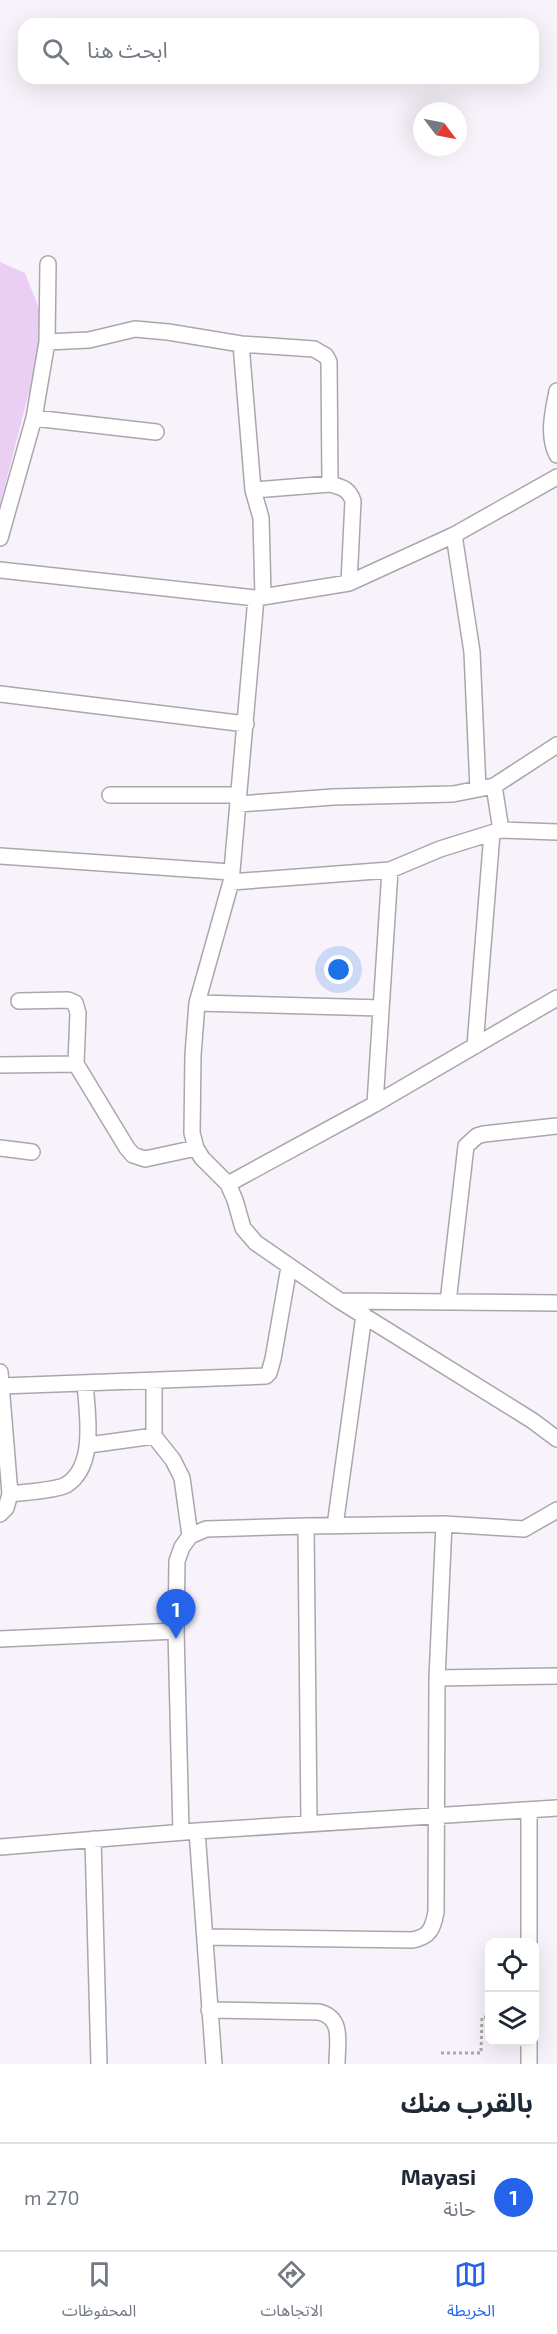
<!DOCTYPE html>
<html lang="ar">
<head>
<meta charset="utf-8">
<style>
  body { margin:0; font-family:"Exo 2","Noto Sans Arabic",sans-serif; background:#f2f2f3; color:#1f2937; direction:rtl }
  .controls { position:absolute; right:18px; bottom:18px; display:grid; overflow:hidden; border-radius:12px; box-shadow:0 6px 24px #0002 }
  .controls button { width:54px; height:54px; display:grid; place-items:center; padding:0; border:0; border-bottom:2px solid #e0e1e3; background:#fff; color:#1f2937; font:30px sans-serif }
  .compass { position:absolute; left:413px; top:102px; width:54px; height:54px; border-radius:50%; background:#fff; box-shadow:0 6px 24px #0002; rotate:122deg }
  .you { position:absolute; left:339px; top:970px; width:21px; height:21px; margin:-15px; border:4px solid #fff; border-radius:50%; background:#1a73e8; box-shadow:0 0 0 9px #1a73e833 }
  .badge { display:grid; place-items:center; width:39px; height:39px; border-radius:50%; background:#2563eb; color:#fff; font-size:20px; font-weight:700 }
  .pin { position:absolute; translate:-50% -50px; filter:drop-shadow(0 2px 3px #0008) }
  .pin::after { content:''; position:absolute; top:32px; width:21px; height:18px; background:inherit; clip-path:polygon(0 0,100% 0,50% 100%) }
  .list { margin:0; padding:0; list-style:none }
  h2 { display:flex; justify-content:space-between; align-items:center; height:78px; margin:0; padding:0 24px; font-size:26px }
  h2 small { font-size:20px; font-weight:400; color:#747a83 }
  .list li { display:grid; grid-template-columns:39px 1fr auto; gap:18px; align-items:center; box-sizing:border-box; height:108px; padding:0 24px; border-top:2px solid #e0e1e3 }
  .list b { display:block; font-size:22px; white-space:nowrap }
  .list p { margin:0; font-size:20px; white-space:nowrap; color:#747a83 }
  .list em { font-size:20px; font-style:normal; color:#747a83 }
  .icon { flex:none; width:33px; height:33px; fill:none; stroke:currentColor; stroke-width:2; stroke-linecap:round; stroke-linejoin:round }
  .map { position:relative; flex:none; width:557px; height:2064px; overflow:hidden; direction:ltr }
  .search { position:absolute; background:#fff; box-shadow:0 6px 24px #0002; left:18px; right:18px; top:18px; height:66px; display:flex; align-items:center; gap:15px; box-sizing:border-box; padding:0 21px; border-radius:18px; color:#747a83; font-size:22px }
  .sheet { height:186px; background:#fff }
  nav { display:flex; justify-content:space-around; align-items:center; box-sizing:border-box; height:84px; border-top:2px solid #e0e1e3; background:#fff; font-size:16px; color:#747a83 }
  nav a { display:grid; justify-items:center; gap:3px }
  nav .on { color:#2563eb }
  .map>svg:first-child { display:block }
  .green { fill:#ebcef4 }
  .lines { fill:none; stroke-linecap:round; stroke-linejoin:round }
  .minor-casing { stroke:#aba6ad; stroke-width:18 }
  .path { stroke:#aba7ac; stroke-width:3; stroke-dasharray:3 3; stroke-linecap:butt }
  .minor { stroke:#fff; stroke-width:15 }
</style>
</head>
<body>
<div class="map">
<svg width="557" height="2064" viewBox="0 0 557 2064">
  <rect width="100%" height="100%" fill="#f8f3fa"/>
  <path class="green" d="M0 262 25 273 46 326 0 505Z"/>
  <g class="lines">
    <defs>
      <path id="minor" d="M47 342 89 340 135 329 168 332 241 344 314 349 326 356 329 362 330 484C342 487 349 489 353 501L349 583
        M241 344 253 490 261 518 263 596
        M557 391C553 412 547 435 557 455
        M34 418 156 432
        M253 490 330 484
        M454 535 472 652 478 789
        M0 538 34 418 47 342 48 264
        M0 570 256 598 349 583 454 535 557 477
        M256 598 231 882 197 1003 193 1055 192 1133 196 1148 202 1158 228 1184 235 1200 243 1228 256 1243 340 1301 533 1421 557 1439
        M0 694 246 724
        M494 786 501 830
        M110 795H238
        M239 804 333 797 453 794 494 786 557 745
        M0 856 231 872
        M231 882 390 870 440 849 501 830 557 832
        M19 1001 68 1000 75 1003 78 1013 76 1064 127 1148 133 1155 145 1159 196 1148
        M197 1003 381 1008
        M475 1046 492 833
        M0 1065 76 1064
        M375 1104 390 870
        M0 1148 32 1152
        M228 1184 375 1104 557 998
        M341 1301 557 1303
        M448 1302 466 1146 477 1136 484 1134 557 1126
        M0 1372 10 1494 6 1508 0 1514
        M154 1382V1436L173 1460 182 1478 190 1536
        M2 1386 266 1376 269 1373 273 1359 289 1267
        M89 1445 154 1436
        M10 1494C24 1492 54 1491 66 1485 97 1466 87 1413 85 1383
        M306 1526 309 1824
        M335 1526 364 1315
        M0 1639 176 1631
        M437 1678 557 1676
        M529 1810V1942
        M197 1831 214 2064
        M181 1832 176 1631 177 1561 182 1547 190 1536 206 1529 306 1526 444 1524 524 1529 557 1510
        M93 1839 99 2064
        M0 1847 197 1831 557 1808
        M205 1937 412 1940C430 1937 433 1928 436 1912L437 1678 444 1524
        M209 2010 319 2012C344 2018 337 2043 337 2064
        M529 2042V2064"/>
    </defs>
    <use href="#minor" class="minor-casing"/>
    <path class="path" d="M441 2053H481L482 2017H490"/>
    <use href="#minor" class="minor"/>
  </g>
</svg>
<div class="controls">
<button><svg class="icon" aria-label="locate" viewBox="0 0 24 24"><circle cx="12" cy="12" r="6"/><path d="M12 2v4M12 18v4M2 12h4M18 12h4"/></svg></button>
<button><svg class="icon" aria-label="layers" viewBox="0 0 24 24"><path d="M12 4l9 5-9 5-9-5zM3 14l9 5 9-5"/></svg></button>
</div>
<svg class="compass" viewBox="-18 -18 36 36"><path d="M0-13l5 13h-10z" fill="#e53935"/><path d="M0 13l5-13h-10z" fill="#747a83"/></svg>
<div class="you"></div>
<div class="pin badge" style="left:176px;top:1639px">1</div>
<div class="search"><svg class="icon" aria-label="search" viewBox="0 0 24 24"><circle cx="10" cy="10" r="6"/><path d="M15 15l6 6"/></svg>ابحث هنا</div>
</div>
<section class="sheet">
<h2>بالقرب منك<small></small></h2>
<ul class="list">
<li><span class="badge">1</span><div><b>Mayasi</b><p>حانة</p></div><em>270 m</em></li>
</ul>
</section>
<nav>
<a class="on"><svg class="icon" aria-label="map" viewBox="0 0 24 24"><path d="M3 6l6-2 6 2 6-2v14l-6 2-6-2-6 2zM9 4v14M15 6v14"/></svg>الخريطة</a>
<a><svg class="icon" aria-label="directions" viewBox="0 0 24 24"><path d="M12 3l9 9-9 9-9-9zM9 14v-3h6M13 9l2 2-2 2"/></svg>الاتجاهات</a>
<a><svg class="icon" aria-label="saved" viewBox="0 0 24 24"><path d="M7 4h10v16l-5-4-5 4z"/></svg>المحفوظات</a>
</nav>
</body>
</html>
